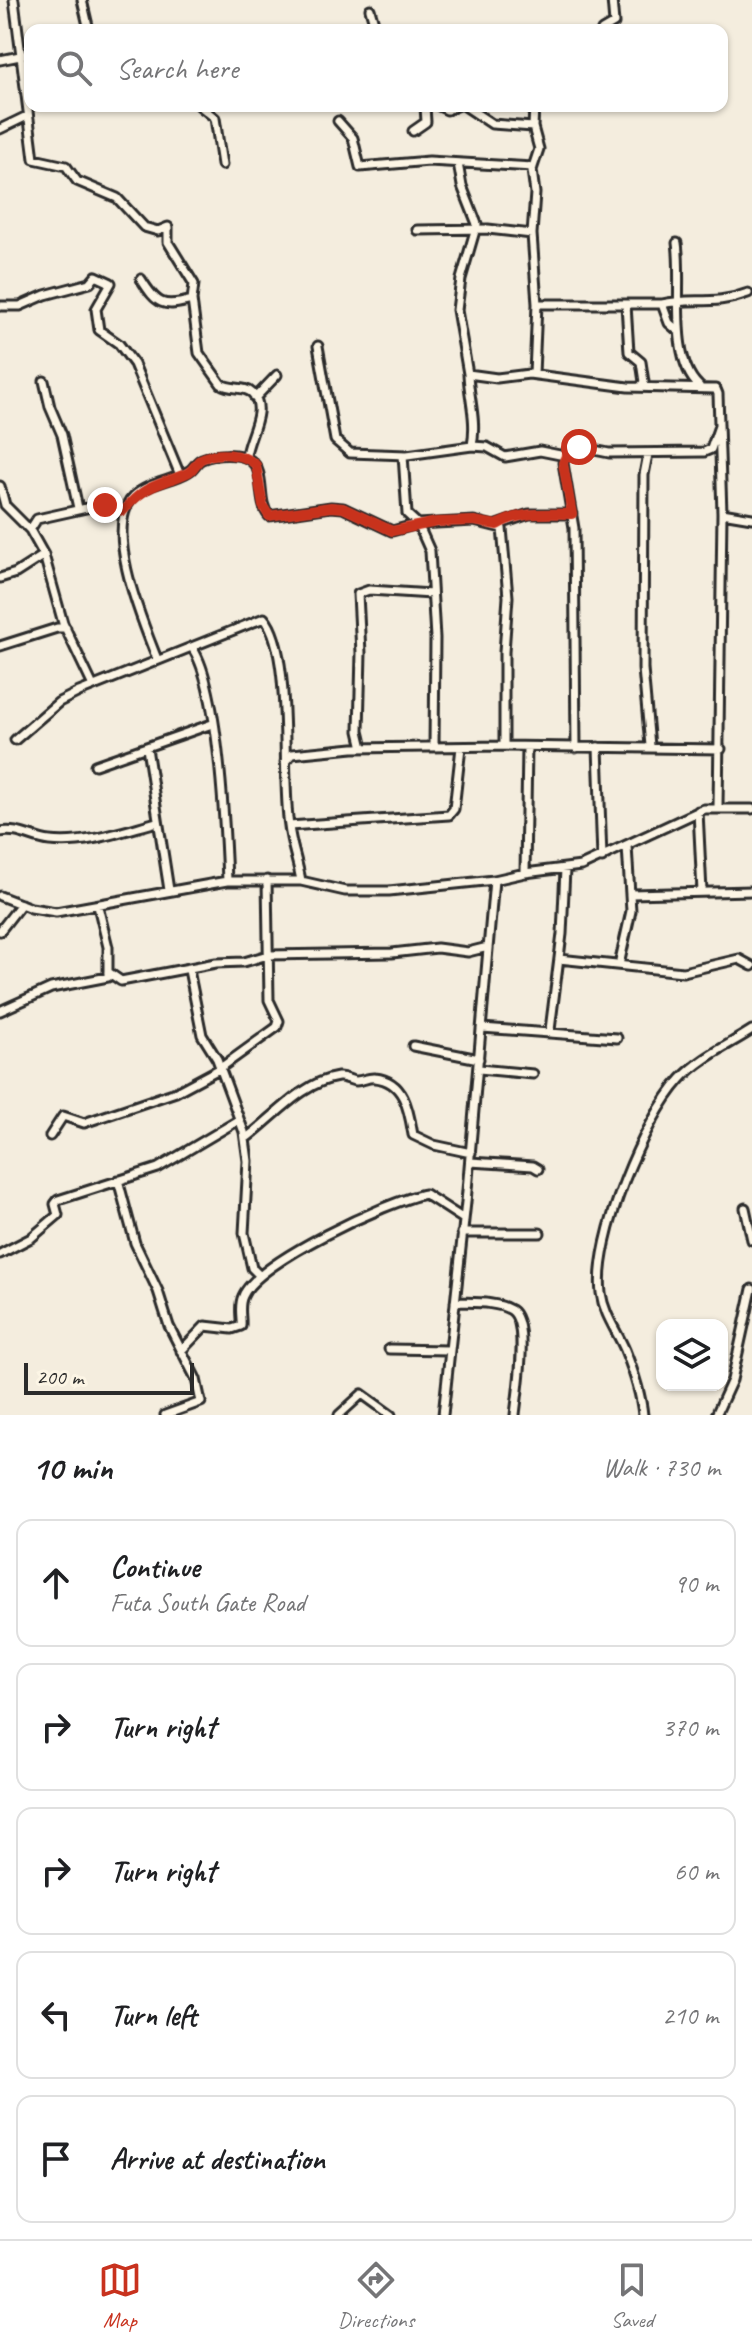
<!DOCTYPE html>
<html lang="en">
<head>
<meta charset="utf-8">
<style>
  body { margin:0; font-family:Caveat,sans-serif; background:#f6f6f6; color:#202124 }
  .controls { position:absolute; right:24px; bottom:24px; display:grid; overflow:hidden; border-radius:16px; box-shadow:0 2px 6px #0004 }
  .controls button { width:72px; height:72px; display:grid; place-items:center; padding:0; border:0; border-bottom:2px solid #e0e0e0; background:#fff; color:#202124; font:40px sans-serif }
  .scale { position:absolute; left:24px; bottom:20px; width:170px; box-sizing:border-box; padding-left:8px; border:4px solid #2b2b2b; border-top:0; font-size:22px; line-height:28px; white-space:nowrap; color:#2b2b2b; -webkit-text-stroke:6px #fcf5e5; paint-order:stroke }
  .stop { position:absolute; width:24px; height:24px; margin:-18px; border:6px solid #c8321e; border-radius:50%; background:#fff }
  .stop.end { background:#c8321e; border-color:#fff; box-shadow:0 2px 8px #0008 }
  .list { margin:0; padding:0; list-style:none }
  h2 { display:flex; justify-content:space-between; align-items:center; height:104px; margin:0; padding:0 32px; font-size:34px }
  h2 small { font-size:26px; font-weight:400; color:#757577 }
  .list li { display:grid; grid-template-columns:52px 1fr auto; gap:24px; align-items:center; box-sizing:border-box; height:128px; margin:0 16px 16px; padding:0 16px; border:2px solid #e0e0e0; border-radius:16px }
  .list b { display:block; font-size:30px; white-space:nowrap }
  .list p { margin:0; font-size:26px; white-space:nowrap; color:#757577 }
  .list em { font-size:26px; font-style:normal; color:#757577 }
  .icon { flex:none; width:44px; height:44px; fill:none; stroke:currentColor; stroke-width:2; stroke-linecap:round; stroke-linejoin:round }
  .map { position:relative; flex:none; width:752px; height:1415px; overflow:hidden }
  .search { position:absolute; background:#fff; box-shadow:0 2px 6px #0004; left:24px; right:24px; top:24px; height:88px; display:flex; align-items:center; gap:20px; box-sizing:border-box; padding:0 28px; border-radius:16px; color:#757577; font-size:30px }
  .sheet { height:824px; background:#fff }
  nav { display:flex; justify-content:space-around; align-items:center; box-sizing:border-box; height:112px; border-top:2px solid #e0e0e0; background:#fff; font-size:22px; color:#757577 }
  nav a { display:grid; justify-items:center; gap:4px }
  nav .on { color:#c8321e }
  .map>svg:first-child { display:block }
  .lines { fill:none; stroke-linecap:round; stroke-linejoin:round }
  .minor-casing { stroke:#2b2b2b; stroke-width:13 }
  .minor { stroke:#fcf5e5; stroke-width:7 }
  .route { stroke:#c8321e; stroke-width:10 }
</style>
</head>
<body>
<div class="map">
<svg width="752" height="1415" viewBox="0 0 752 1415">
  <rect width="100%" height="100%" fill="#f4edde"/>
  <filter id="ink" filterUnits="userSpaceOnUse"><feTurbulence type="fractalNoise" baseFrequency=".0125" numOctaves="2"/><feDisplacementMap in="SourceGraphic" scale="16" xChannelSelector="R" yChannelSelector="G"/><feConvolveMatrix kernelMatrix="1 2 1 2 8 2 1 2 1" color-interpolation-filters="sRGB"/></filter>
  <g filter="url(#ink)">
    <g class="lines">
      <defs>
        <path id="minor" d="M14 0 34 159 66 166 77 181 117 198 144 227 158 231 168 227V242L194 284 192 300 199 353 221 384C230 390 245 386 252 393 269 410 246 439 246 457
          M82 0 89 30
          M370 9 376 30
          M602 30 614 23 612 0
          M0 60 30 54
          M200 106 215 118 222 165
          M439 106 447 110 457 106
          M465 106 492 124 533 127
          M534 106 533 127 539 149 532 170 535 193 532 234 537 304
          M338 121 353 138 360 167 429 161 533 167
          M0 129 27 116
          M413 131 426 122 425 106
          M458 163 462 186 477 224 461 279 457 310 468 374 497 378 529 374 628 387 716 389 718 394 722 513 718 807
          M417 230 488 229 532 234
          M677 243C683 283 668 358 699 386
          M141 279C157 305 163 308 192 300
          M662 304 669 323 677 330
          M626 305 629 352 641 362 644 382 640 387
          M0 306H20L45 295 90 283 96 276 111 283 96 309 99 330 119 344 134 364 180 475
          M318 346 335 440 350 453 407 455 472 446 487 447 505 457 540 451 565 456
          M468 374C469 399 477 419 472 446
          M534 374 537 304H662C693 297 714 306 748 293
          M44 381 50 407 62 435 78 508
          M255 398 277 375
          M648 454 644 475 643 669 650 746
          M403 455 407 514 418 524 430 551 435 638 434 747
          M0 486 5 505 30 530 44 555 63 623 93 686
          M722 513 752 518
          M497 525 529 514H572
          M30 530 37 519 100 505 123 511
          M0 578 16 573 44 555
          M0 646 57 628H66
          M193 649C219 689 225 829 227 881
          M157 659C143 623 102 527 134 496 149 482 174 481 189 471 195 468 196 461 202 459 214 454 239 452 250 460 267 472 256 501 269 516L331 507 343 508 392 531 418 524 474 521 502 528 508 597 504 652V746
          M15 740 59 702 79 692 264 618C293 651 281 778 289 826 291 845 298 862 301 881
          M598 747 602 858
          M147 748 169 890
          M363 748 359 731 361 653 358 594 369 590 432 594
          M576 748 574 528 563 463 566 452 574 446 609 453 704 452 711 449 719 426
          M285 762 292 754 353 748 504 746 721 749
          M95 765 212 724
          M698 811 702 892
          M289 826 449 815 454 809 461 747
          M0 832C18 828 32 839 50 841 86 845 123 831 157 822
          M525 873 527 747
          M631 894 752 891
          M0 896 31 908 56 912 227 881H301L345 891H389L494 880
          M0 931 21 904
          M559 959 683 972 739 959 752 966
          M619 965 631 911 627 846
          M189 970 202 1035 217 1059 244 1132 248 1161 244 1233 252 1268 260 1276
          M108 972 121 981 216 963 244 962 268 955 392 953 437 948 468 952 488 947
          M0 1011 51 988 108 977V947L98 906
          M482 1028 617 1038
          M550 1030 562 934 565 869
          M413 1046 479 1059
          M479 1069 533 1074
          M50 1136 63 1116 84 1123 176 1092 219 1069 277 1027 279 1021 269 1000 267 880
          M245 1139C274 1118 302 1082 338 1077 345 1076 350 1081 356 1081 363 1081 368 1077 375 1078 405 1081 409 1111 413 1135L434 1145 471 1153
          M470 1162 533 1166 538 1169
          M118 1180 135 1243 158 1291 169 1326 196 1379 201 1402 165 1415
          M745 1208 752 1240
          M462 1233H540
          M0 1254 31 1238 58 1215 55 1204 58 1200 158 1168 239 1120
          M455 1302C472 1303 496 1301 511 1310 530 1322 517 1394 515 1415
          M389 1349 449 1350
          M181 1351 205 1326 232 1329 241 1326C242 1317 238 1306 243 1296 257 1262 388 1201 425 1194L462 1218
          M339 1415 362 1394 391 1415
          M443 1415 466 1202 494 880 525 873 581 866 704 809H752
          M643 1415C641 1394 633 1370 625 1350 617 1331 604 1315 601 1293 594 1239 644 1119 681 1079 700 1058 729 1045 752 1030
          M716 1415 732 1380 752 1289"/>
      </defs>
      <use href="#minor" class="minor-casing"/>
      <use href="#minor" class="minor"/>
    </g>
  </g>
  <g class="lines" filter="url(#ink)">
    <path class="route" d="M105 505 123 511C147 483 156 487 187 473 194 470 195 463 201 459 216 451 244 453 256 465L263 506 269 516 331 507 343 508 392 531 437 522 474 521 497 525C520 511 546 514 572 514L563 463 570 447H579"/>
  </g>
</svg>
<div class="controls">
<button><svg class="icon" aria-label="layers" viewBox="0 0 24 24"><path d="M12 4l9 5-9 5-9-5zM3 14l9 5 9-5"/></svg></button>
</div>
<div class="scale">200 m</div>
<div class="stop" style="left:579px;top:447px"></div>
<div class="stop end" style="left:105px;top:505px"></div>
<div class="search"><svg class="icon" aria-label="search" viewBox="0 0 24 24"><circle cx="10" cy="10" r="6"/><path d="M15 15l6 6"/></svg>Search here</div>
</div>
<section class="sheet">
<h2>10 min<small>Walk · 730 m</small></h2>
<ul class="list">
<li><svg class="icon" aria-label="ahead" viewBox="0 0 24 24"><path d="M12 20V5M6 11l6-6 6 6"/></svg><div><b>Continue</b><p>Futa South Gate Road</p></div><em>90 m</em></li>
<li><svg class="icon" aria-label="right" viewBox="0 0 24 24"><path d="M7 20v-9h11M14 6l5 5-5 5"/></svg><div><b>Turn right</b></div><em>370 m</em></li>
<li><svg class="icon" aria-label="right" viewBox="0 0 24 24"><path d="M7 20v-9h11M14 6l5 5-5 5"/></svg><div><b>Turn right</b></div><em>60 m</em></li>
<li><svg class="icon" aria-label="left" viewBox="0 0 24 24"><path d="M17 20v-9H6M10 6l-5 5 5 5"/></svg><div><b>Turn left</b></div><em>210 m</em></li>
<li><svg class="icon" aria-label="arrive" viewBox="0 0 24 24"><path d="M6 21V4h12l-3 4 3 4H6"/></svg><div><b>Arrive at destination</b></div></li>
</ul>
</section>
<nav>
<a class="on"><svg class="icon" aria-label="map" viewBox="0 0 24 24"><path d="M3 6l6-2 6 2 6-2v14l-6 2-6-2-6 2zM9 4v14M15 6v14"/></svg>Map</a>
<a><svg class="icon" aria-label="directions" viewBox="0 0 24 24"><path d="M12 3l9 9-9 9-9-9zM9 14v-3h6M13 9l2 2-2 2"/></svg>Directions</a>
<a><svg class="icon" aria-label="saved" viewBox="0 0 24 24"><path d="M7 4h10v16l-5-4-5 4z"/></svg>Saved</a>
</nav>
</body>
</html>
